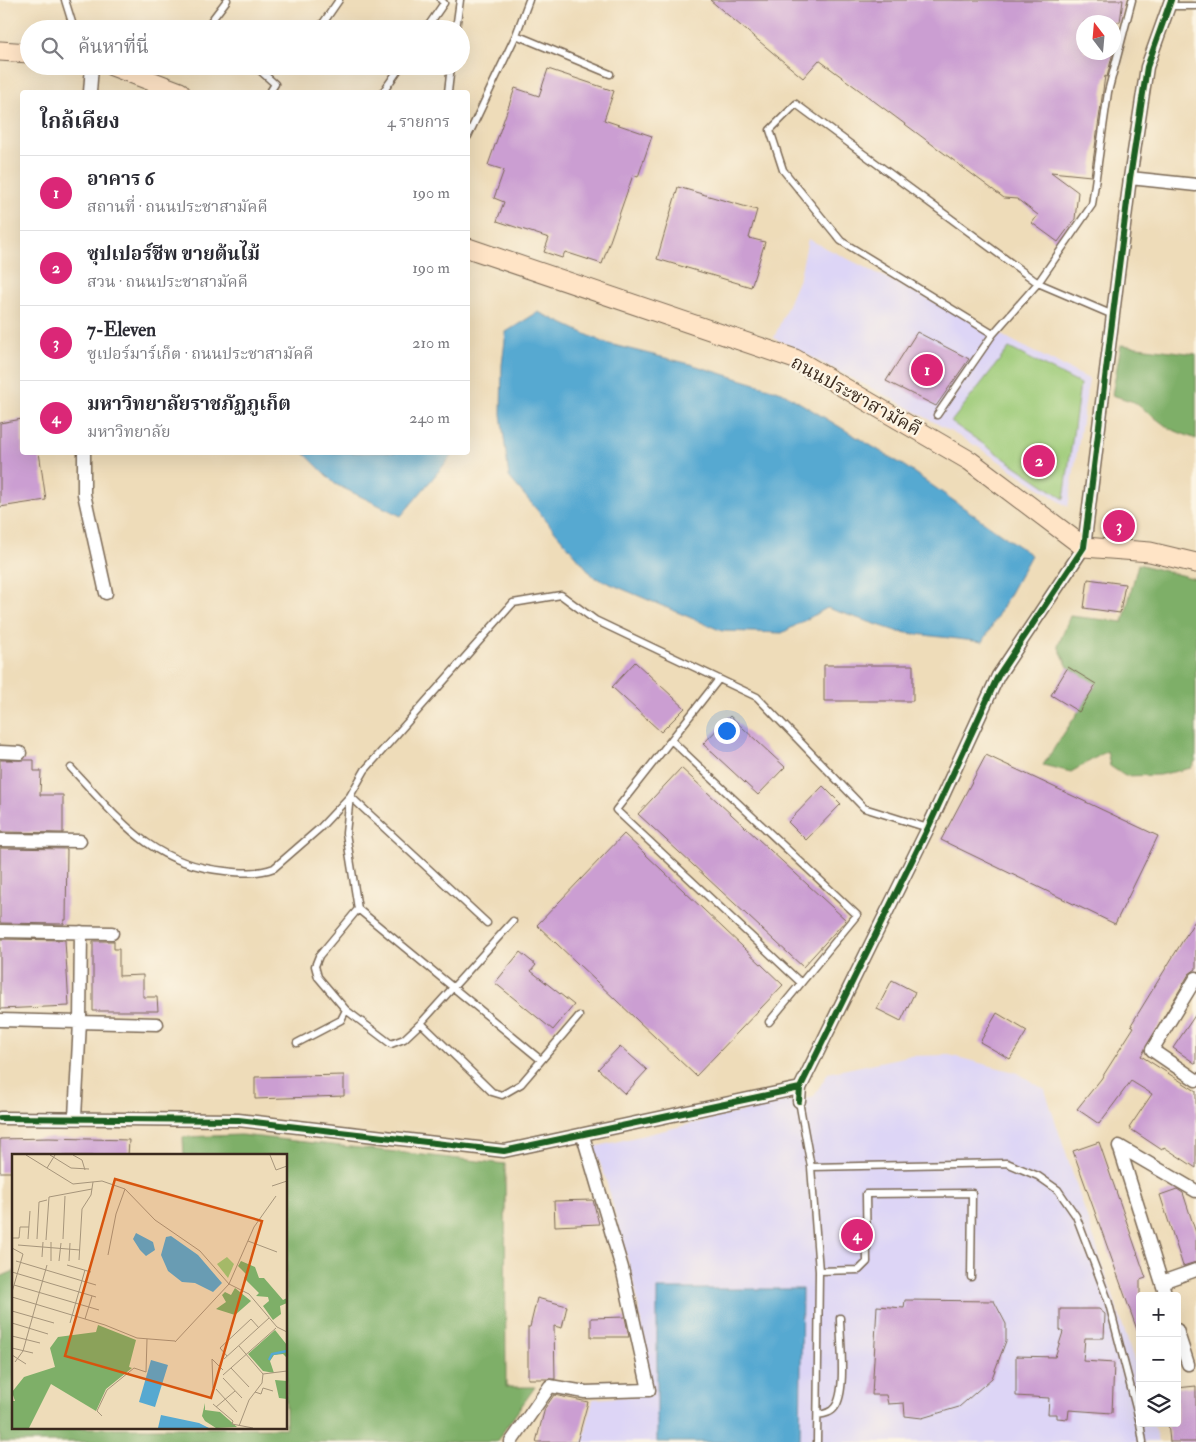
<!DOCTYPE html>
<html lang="th">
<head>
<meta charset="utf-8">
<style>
  body { margin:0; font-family:"IM FELL Double Pica","Noto Serif Thai",serif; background:#f2f2f3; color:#2b2b33 }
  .controls { position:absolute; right:15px; bottom:15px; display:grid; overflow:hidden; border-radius:5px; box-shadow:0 5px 20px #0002 }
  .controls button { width:45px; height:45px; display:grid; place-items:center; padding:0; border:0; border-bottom:1px solid #e1e1e2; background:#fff; color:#2b2b33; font:25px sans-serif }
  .compass { position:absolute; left:1076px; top:15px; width:45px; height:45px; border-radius:50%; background:#fff; box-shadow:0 5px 20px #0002; rotate:344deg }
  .you { position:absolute; left:726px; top:730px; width:18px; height:18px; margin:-12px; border:4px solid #fff; border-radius:50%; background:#1a73e8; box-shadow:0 0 0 8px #1a73e833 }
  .badge { display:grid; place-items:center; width:32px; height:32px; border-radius:50%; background:#db2777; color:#fff; font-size:16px; font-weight:700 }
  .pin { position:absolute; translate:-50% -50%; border:2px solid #fff; box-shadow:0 1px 5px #0006 }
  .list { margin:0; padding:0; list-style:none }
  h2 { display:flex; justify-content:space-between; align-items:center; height:65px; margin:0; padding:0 20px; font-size:21px }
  h2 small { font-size:16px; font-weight:400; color:#7c7c81 }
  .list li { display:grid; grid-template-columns:32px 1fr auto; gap:15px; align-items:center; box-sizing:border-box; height:75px; padding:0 20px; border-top:1px solid #e1e1e2 }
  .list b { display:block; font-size:19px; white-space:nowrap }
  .list p { margin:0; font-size:16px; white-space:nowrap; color:#7c7c81 }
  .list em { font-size:16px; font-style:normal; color:#7c7c81 }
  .icon { flex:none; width:28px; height:28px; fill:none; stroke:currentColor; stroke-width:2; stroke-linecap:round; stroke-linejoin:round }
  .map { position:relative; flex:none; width:1196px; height:1442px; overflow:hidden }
  .search { position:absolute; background:#fff; box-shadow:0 5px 20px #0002; left:20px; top:20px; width:450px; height:55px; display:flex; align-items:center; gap:12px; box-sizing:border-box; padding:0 18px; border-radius:28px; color:#7c7c81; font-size:19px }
  .panel { position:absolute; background:#fff; box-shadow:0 5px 20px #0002; left:20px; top:90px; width:450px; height:365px; border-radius:5px }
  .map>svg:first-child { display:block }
  .built { fill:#ddd5f6 }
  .green { fill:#9dcb78; stroke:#6c7a4b }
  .forest { fill:#7eaf68; stroke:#5c6c43 }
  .water { fill:#56a9d1; stroke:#486a78 }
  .building { fill:#cb9ed2 }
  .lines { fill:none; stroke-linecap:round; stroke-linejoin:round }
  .lane-casing { stroke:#7a6854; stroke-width:9 }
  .street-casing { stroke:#7a6854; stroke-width:15 }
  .secondary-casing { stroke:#7a6854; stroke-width:21 }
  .lane { stroke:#fff; stroke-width:6 }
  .street { stroke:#fff; stroke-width:12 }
  .secondary { stroke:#ffe4c6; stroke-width:19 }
  .cycleway-casing { stroke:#fcf5e5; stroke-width:9 }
  .cycleway { stroke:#1b5e20; stroke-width:6 }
  .labels { text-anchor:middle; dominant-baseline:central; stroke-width:4.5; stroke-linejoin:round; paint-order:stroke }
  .street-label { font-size:19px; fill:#3b2a1e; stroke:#fcf5e5 }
  .inset-river { fill:none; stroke:#56a9d1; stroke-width:2.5 }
  .inset-road { fill:none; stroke:#a6957b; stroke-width:1 }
  .view { fill:#d7540e; fill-opacity:0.15; stroke:#d7540e; stroke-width:2.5 }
  .inset-edge { fill:none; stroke:#3b2a1e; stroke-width:2.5 }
</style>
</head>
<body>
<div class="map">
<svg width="1196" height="1442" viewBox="0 0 1196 1442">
  <rect width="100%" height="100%" fill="#fcf5e5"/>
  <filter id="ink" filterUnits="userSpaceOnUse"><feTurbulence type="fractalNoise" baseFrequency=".02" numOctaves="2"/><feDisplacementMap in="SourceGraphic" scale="10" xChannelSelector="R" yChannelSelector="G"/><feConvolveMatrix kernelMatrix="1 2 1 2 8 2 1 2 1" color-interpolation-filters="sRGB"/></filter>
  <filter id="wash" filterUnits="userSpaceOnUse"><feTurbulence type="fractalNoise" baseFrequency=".0096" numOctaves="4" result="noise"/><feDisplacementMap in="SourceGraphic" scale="20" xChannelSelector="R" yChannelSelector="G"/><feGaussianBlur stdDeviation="1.12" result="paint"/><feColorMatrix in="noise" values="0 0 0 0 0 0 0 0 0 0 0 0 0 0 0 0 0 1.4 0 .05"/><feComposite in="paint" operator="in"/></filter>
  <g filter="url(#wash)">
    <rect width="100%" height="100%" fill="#eedcb9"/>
    <path class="built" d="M808 239 1089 379 1068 507 978 447 902 404 774 338 800 276Z
      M949 1055 1018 1073 1045 1090 1140 1378V1423H1153L1158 1442H583L593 1399 652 1395 636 1291 606 1180 594 1147 786 1101H799L814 1096 828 1073 908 1056Z"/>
    <path class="green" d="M1009 348 1080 384 1064 499 951 422Z"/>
    <path class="forest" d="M1121 345 1196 354V439L1170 429 1134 402 1112 395Z
      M1138 564 1196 579V760L1191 768 1159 775 1125 776 1110 766 1107 751 1071 772 1043 765 1096 685 1068 667 1058 646 1070 616 1123 622Z
      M241 1135 505 1164 506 1387H535L496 1442H0V1277L14 1271V1428H286V1156H184L183 1137Z"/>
    <path class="water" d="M538 312 605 343 690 364 782 392 903 465 1031 555 983 642 899 632 827 608 782 633 722 631 594 577 509 477 501 414 502 365 506 332Z
      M304 453 454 452V453L401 516 335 484Z
      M657 1289H802L800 1442H657Z"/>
    <g id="blocks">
      <path class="building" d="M710 0H1123L1120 22H1084V52H1113L1107 77 1105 76 1091 176 1051 172 1078 192 1075 219 1058 242 1032 223 1038 215 1017 199 1004 198 819 60 803 78Z
        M548 69 614 91 604 120 652 136 638 177 633 175 602 264 565 252 562 258 544 252 549 238 497 221 504 202 494 198 504 170 488 165 515 88 539 96Z
        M678 187 757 210 749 238 765 242 751 287 657 259Z
        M917 332 969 359 936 406 886 381Z
        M22 419V452H39L46 500 0 507V423Z
        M1088 579 1125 584 1120 613 1084 608Z
        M635 662 685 708 661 732 612 687Z
        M824 665H913V701H824Z
        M1068 667 1096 684 1079 712 1051 695Z
        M730 716 785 767 758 795 703 744Z
        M986 755 1158 836 1115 924 941 840Z
        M0 760H34V771H41L40 795H63V833L0 832Z
        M681 768 846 920 803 967 638 814Z
        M823 786 841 804 806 840 788 822Z
        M624 834 783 985 696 1076 537 925Z
        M0 848 67 849 66 920H64V924L0 923Z
        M1196 919V969L1189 974 1141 1056 1196 1091V1168L1164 1147 1162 1150 1129 1128 1152 1094 1131 1081 1099 1124 1077 1109 1101 1079 1134 1027 1131 1025Z
        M0 939 65 940 69 1006 0 1009Z
        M93 941H114V949H119V976L143 975V997H157L158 1011H93Z
        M520 952 536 965 531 971 574 1005 553 1030 495 983Z
        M892 980 915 992 901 1021 877 1009Z
        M997 1013 1027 1031 1010 1059 980 1042Z
        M1196 1014V1064L1173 1048Z
        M620 1046 647 1070 625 1094 598 1069Z
        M344 1075V1096L255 1099V1077Z
        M49 1138 129 1140 128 1156H14V1172H0V1139Z
        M1099 1142 1146 1278 1140 1280V1338L1073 1151Z
        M1177 1189 1183 1193 1196 1233V1262L1183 1266 1160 1195Z
        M593 1200 599 1224 555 1226 554 1201Z
        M537 1298 567 1306 562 1328 554 1326 555 1379H528V1327H530Z
        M905 1300 994 1301 1006 1324V1341L992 1378 959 1407 922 1418 905 1416 904 1403 888 1404 886 1395H872L877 1306 904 1308Z
        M1060 1309H1099L1105 1314 1104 1338H1085L1083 1361 1114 1363 1112 1413 1069 1410 1068 1419 1057 1418V1414H1048L1049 1398 1016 1396V1356L1055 1357 1063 1332 1060 1330Z
        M625 1317 629 1337H591V1318Z
        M1196 1386V1442H1170L1168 1423H1177V1388Z
        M554 1395 588 1402 577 1442H536L545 1408Z"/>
    </g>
  </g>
  <g filter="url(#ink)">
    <use href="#blocks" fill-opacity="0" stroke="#7a6854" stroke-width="1"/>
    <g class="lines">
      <defs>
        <path id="lane" d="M65 0 74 29
          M1169 6H1196
          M212 29 208 25 227 0
          M319 29 339 0
          M426 29 444 3 441 0
          M456 29 460 0
          M516 35 529 0
          M255 66 275 84 270 92
          M383 92 401 66
          M448 92 451 66
          M468 136 516 35 610 74
          M993 334 841 241 783 170 770 130 796 104 1038 283 1113 315
          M937 415 993 334 1038 283 1092 205 1108 92 1132 0
          M719 679 616 810 800 982
          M671 740 857 915 769 1022
          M71 768C119 819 150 864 225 871 242 873 258 874 274 868L320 828 350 796 487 923
          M358 909 541 1060
          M346 1010 391 1044 404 1039 421 1023 513 921
          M421 1023 492 1092 502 1095 521 1084 579 1016
          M297 1043 341 1020 346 1010 318 977 315 966 319 956 358 909 346 833 350 796 365 770 513 603 561 595 595 620 757 697 864 808 928 828
          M799 1101 811 1167 819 1271
          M811 1167 1007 1163 1038 1176 1058 1190 1076 1216 1108 1300 1140 1423
          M818 1415C824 1414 831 1413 835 1407 847 1391 840 1339 840 1318
          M1140 1423 1143 1442
          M817 1442 819 1271 859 1270 867 1262 866 1194 972 1193 971 1277"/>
        <path id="street" d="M90 92 92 66
          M1130 178 1196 185
          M84 452V494L106 593
          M0 752 20 753
          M0 840 80 841
          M0 931 112 933
          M1196 978 1152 1050 1196 1080
          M0 1020 157 1024
          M799 1101 800 1088 928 828 998 676 1084 547 1130 178 1147 67 1171 0
          M75 1117 80 1022 81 932
          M0 1118 238 1120 504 1151 800 1088
          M1162 1282 1196 1270
          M1166 1296 1119 1146 1196 1191
          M1177 1330 1188 1364
          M511 1442 550 1386 585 1392 649 1390 622 1268 583 1136"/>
        <path id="secondary" d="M0 51 29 53
          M112 66 180 92
          M468 248 795 359 970 461 1084 547 1150 552 1196 563"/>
      </defs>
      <use href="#lane" class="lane-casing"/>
      <use href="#street" class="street-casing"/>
      <use href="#secondary" class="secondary-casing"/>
      <use href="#lane" class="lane"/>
      <use href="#street" class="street"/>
      <use href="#secondary" class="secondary"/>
      <defs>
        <path id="cycleway" d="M799 1101 800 1088 928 828 998 676 1084 547 1130 178 1147 67 1171 0
          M0 1118 238 1120 504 1151 800 1088"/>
      </defs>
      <use href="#cycleway" class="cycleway-casing"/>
      <use href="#cycleway" class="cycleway"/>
    </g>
  </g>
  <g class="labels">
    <g class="street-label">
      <text transform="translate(856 396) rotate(29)">ถนนประชาสามัคคี</text>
    </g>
  </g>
  <g transform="translate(12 1154)">
    <rect width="275" height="275" fill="#eedcb9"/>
    <path d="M215 103 222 110 216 124 205 110Z" fill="#9dcb78"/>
    <path d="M229 107 243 113 247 124H252L271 146 275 144V149L268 152 269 160 261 166 251 152 257 147 256 143 244 142 247 139 232 124 235 121 226 112ZM223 134 239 147 223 161 204 155 214 148 210 141 213 138 219 141ZM86 171 124 186 117 213 120 214 94 235 84 257 39 230 17 274H0V247H3L0 238 12 223 43 213 38 194 46 183 84 178ZM263 176 275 191V204L271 200 262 201 258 207 262 219 251 217 236 200ZM263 226 275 227V245L267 244ZM193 249V256L208 258 225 273 204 274 193 267 190 262Z" fill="#7eaf68"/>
    <path d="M124 79 141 88 143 96 134 102 128 96 121 85ZM159 82 186 101 210 129 201 138 183 129 170 128 156 117 149 101 154 83ZM139 206 156 211 143 253 127 248ZM149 261 187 269 197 274H146Z" fill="#56a9d1"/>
    <path class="inset-river" d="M257 206 260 200 275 197"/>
    <path class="inset-road" d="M14 1 61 30 90 27 113 35 143 66 188 97 217 130 237 140 265 173 275 178M38 1 59 14 77 15M61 1 70 6 73 16M258 1 264 16 275 12M35 14 43 1M260 32 275 27M0 84H7L8 73H17M16 85 18 57M25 85 27 48 35 46M51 85 53 42M34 86 37 43 80 35M236 87 265 98M6 91 68 96M0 94 11 100 0 138M96 101 104 60 113 35M30 103 31 88M67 106 70 55 79 41 81 28M4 107 84 131M39 107V88M47 107 49 89M57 107 58 89M55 111 79 118M0 118 84 143M2 131 87 156M0 143 93 171 125 184 163 187M0 157 42 169M73 165 80 142M0 169 36 180M58 169 73 116M0 182 28 189M163 188 217 130 242 73 264 42M0 194 21 199M0 201 14 210M215 202 208 194 239 165 247 174M212 205 257 164M3 208 11 197 35 111M219 214 237 233M251 220 275 217M211 221 264 174M211 224 230 244M201 234 200 205 211 216M204 235 225 258M243 238 249 240 251 234 261 237M201 250 221 267 220 270 241 274M204 253 223 237M90 262 85 257 95 236 122 214 134 218 135 185M227 272 237 246 250 229 251 220 227 192"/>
    <path class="view" d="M103 25 250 67 199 244 53 202Z"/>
    <rect width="275" height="275" class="inset-edge"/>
  </g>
</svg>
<div class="controls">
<button>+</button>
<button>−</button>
<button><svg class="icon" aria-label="layers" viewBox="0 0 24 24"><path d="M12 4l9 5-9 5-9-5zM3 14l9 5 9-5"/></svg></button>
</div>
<svg class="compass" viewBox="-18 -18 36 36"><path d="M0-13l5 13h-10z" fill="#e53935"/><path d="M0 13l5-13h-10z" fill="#7c7c81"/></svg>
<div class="you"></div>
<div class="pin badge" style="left:927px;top:370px">1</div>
<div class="pin badge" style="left:1039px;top:461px">2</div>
<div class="pin badge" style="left:1119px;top:526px">3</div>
<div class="pin badge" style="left:857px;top:1235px">4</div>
<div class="search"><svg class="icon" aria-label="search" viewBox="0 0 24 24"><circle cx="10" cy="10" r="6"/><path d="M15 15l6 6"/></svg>ค้นหาที่นี่</div>
<section class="panel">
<h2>ใกล้เคียง<small>4 รายการ</small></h2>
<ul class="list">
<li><span class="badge">1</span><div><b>อาคาร 6</b><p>สถานที่ · ถนนประชาสามัคคี</p></div><em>190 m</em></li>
<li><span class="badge">2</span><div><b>ซุปเปอร์ชีพ ขายต้นไม้</b><p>สวน · ถนนประชาสามัคคี</p></div><em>190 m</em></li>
<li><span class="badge">3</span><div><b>7-Eleven</b><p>ซูเปอร์มาร์เก็ต · ถนนประชาสามัคคี</p></div><em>210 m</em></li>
<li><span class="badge">4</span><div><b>มหาวิทยาลัยราชภัฏภูเก็ต</b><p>มหาวิทยาลัย</p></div><em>240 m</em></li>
</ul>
</section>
</div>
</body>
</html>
